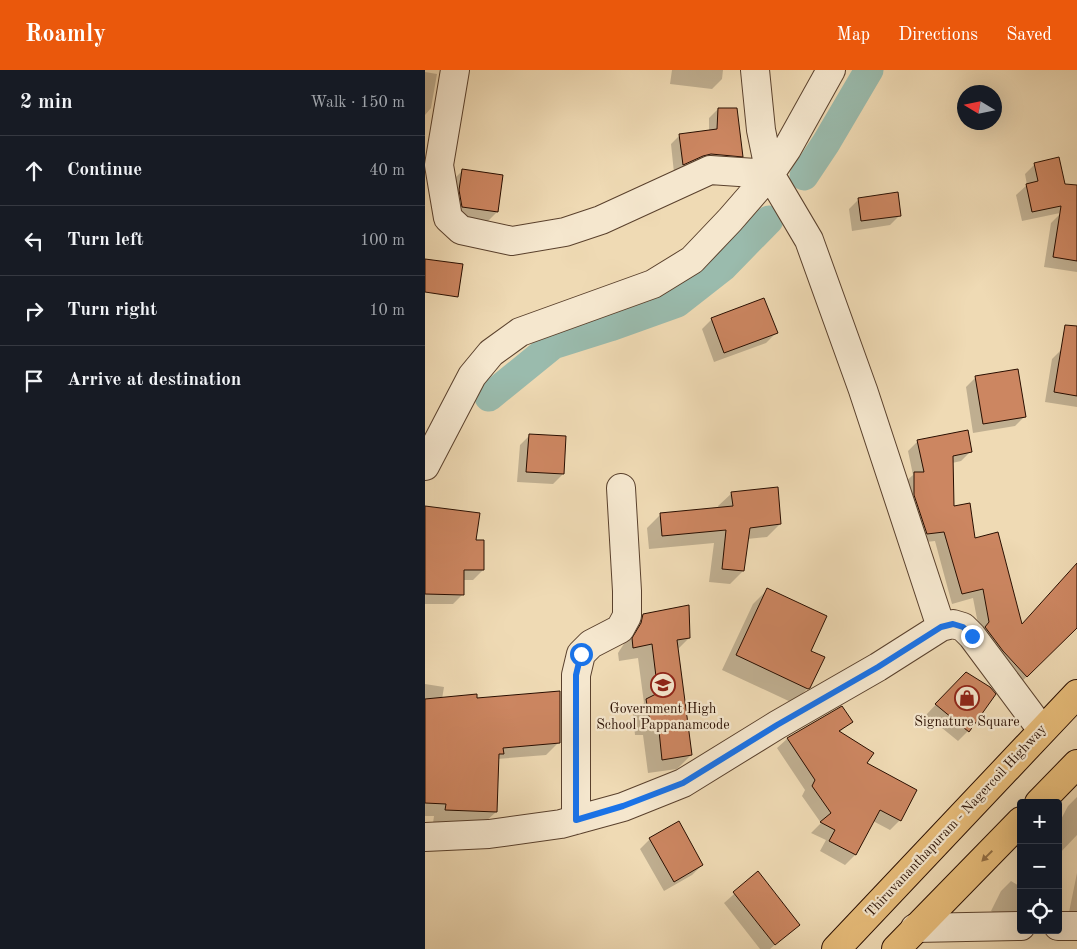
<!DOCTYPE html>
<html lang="en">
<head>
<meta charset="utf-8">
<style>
  body { margin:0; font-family:"Old Standard TT",serif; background:#20242c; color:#f1f3f6 }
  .controls { position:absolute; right:15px; bottom:15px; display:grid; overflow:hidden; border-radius:5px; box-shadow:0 5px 20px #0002 }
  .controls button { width:45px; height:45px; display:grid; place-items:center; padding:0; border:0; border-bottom:1px solid #363941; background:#171b24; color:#f1f3f6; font:25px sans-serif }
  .compass { position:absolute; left:532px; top:15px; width:45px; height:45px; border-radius:50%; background:#171b24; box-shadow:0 5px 20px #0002; rotate:280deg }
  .stop { position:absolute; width:15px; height:15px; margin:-11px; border:4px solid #1a73e8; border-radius:50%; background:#fff }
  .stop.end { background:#1a73e8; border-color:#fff; box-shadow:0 1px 5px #0008 }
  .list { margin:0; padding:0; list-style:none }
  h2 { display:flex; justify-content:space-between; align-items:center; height:65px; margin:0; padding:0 20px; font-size:21px }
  h2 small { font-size:16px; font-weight:400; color:#9ea1a6 }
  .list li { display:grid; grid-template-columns:32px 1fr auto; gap:15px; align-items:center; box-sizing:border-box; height:70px; padding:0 20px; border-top:1px solid #363941 }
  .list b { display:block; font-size:19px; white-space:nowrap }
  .list em { font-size:16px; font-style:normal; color:#9ea1a6 }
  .icon { flex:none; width:28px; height:28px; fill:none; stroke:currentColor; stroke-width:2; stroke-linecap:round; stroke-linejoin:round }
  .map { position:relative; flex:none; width:652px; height:879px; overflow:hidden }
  header { display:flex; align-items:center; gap:30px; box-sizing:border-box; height:70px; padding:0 25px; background:#ea580c; color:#fff }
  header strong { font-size:24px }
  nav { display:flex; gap:28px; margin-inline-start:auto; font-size:18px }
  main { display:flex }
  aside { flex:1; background:#171b24 }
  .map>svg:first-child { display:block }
  .shadow { fill:#0003 }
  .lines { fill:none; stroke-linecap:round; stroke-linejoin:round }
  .canal { stroke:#9abbad; stroke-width:29 }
  .building { fill:#cc8661; stroke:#290e00 }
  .street-casing { stroke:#5a412d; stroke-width:30 }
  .primary-casing { stroke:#290e00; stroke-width:30 }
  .street { stroke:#f5e7ce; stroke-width:28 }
  .primary { stroke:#e8bd7a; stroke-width:28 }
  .oneway { fill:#926e43 }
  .route { stroke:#1a73e8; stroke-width:6 }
  .labels { text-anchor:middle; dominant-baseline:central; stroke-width:4.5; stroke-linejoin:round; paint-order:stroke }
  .poi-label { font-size:14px; fill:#290e00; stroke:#f5e7ce }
  .street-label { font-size:14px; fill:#290e00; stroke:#f5e7ce }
</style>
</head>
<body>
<header>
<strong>Roamly</strong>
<nav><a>Map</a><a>Directions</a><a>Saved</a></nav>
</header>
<main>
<aside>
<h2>2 min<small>Walk · 150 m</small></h2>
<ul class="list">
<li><svg class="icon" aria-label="ahead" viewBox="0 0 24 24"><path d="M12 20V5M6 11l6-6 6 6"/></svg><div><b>Continue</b></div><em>40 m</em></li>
<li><svg class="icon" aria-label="left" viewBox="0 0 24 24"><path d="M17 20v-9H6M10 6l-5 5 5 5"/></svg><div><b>Turn left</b></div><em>100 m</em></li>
<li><svg class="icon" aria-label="right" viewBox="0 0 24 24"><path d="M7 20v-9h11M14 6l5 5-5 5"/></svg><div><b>Turn right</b></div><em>10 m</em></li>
<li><svg class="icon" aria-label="arrive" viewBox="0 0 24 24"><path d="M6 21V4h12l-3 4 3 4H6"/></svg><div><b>Arrive at destination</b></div></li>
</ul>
</aside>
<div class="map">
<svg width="652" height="879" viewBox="0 0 652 879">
  <rect width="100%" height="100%" fill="#efdab4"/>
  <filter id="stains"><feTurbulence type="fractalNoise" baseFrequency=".004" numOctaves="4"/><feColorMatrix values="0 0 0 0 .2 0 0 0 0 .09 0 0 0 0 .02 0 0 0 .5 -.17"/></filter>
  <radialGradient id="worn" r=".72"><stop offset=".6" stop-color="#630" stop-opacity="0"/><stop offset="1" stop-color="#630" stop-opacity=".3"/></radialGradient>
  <path class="shadow" d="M247 0H298L297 9 287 19 245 14Z
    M0 2 12 4 6 38 0 45Z
    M293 39 317 86 308 95 249 103 246 74 255 65 284 61V48Z
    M610 94 643 133 634 143H635L597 151 591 125 602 115 600 104Z
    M38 100 72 142 62 152 27 147 28 110Z
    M434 129 475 145 465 155 427 161 424 139Z
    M636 143 652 146V202L619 197 626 153Z
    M287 249 351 263 341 273 289 292 277 259Z
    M637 279 652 281V337L620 332 627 289Z
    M551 307 600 346 590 356 548 363 541 317Z
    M105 365 138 404 128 414 92 412 95 375Z
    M493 371 546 381 536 391 527 393V437L549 470 596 556 652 505V558L592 616 555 564 548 528 527 534 510 471 492 473 479 413 488 405 483 381Z
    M307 423 355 454 342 467 322 469 318 501 305 514 284 512 289 473 224 479 222 458 235 445 294 439 293 436Z
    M0 439 49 472 58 500 48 510H38V524L28 534H0Z
    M343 519 385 581 384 617 368 633 297 600 328 534Z
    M218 545 264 568 252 580 266 685 252 699 223 703 218 665H210L208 644 219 633 213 588 194 591 193 583 202 569 204 560Z
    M531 613 543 661 533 671 501 645Z
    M0 614 19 617 17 629H51L134 672 121 685 72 689 71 742 58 754 8 753 9 746H0Z
    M426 651 414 663 441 694 475 750 465 760 448 751 430 785 420 795 395 781 401 770 386 763 396 753 377 726 380 720 352 678 362 669Z
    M652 727V765L633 785V755L643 736Z
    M225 769 277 795 267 805 239 821 215 779Z
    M333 803 373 854 345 879H335L299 833Z
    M652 803V857L642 852Z
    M586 811 596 817V855L582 850 566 841 576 821Z"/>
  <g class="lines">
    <path class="canal" d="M379 106 401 73 444 0
      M64 327 128 275 185 257 252 233 298 197 344 150"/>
  </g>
  <path class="building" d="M293 38H312L318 87 286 84 278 86 258 95 254 64 292 59Z
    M634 87 640 114 652 115V191L628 187 636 136 607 142 601 114 613 111 609 93Z
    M37 99 78 105 73 142 37 137 34 120Z
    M473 122 476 146 436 151 433 128Z
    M0 189 38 194 33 227 0 222Z
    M339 228 353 263 299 283 286 248Z
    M640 255 652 256V326L629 322Z
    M593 299 601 347 558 354 550 306Z
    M543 360 547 382 528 386 529 436 545 433 550 468 573 462 597 554 652 493V558L602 607 578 581 560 557 564 552 558 519 537 524 519 462 502 464 489 425V402H499L492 370Z
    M104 364 141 366 139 404 101 402Z
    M353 417 356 454 325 458 319 501 297 499 301 460 237 466 235 443 308 436 306 422Z
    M0 436 55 443 51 470H59V500H39V525L0 524Z
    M342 518 402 546 386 581 400 587 385 618 383 619 311 585Z
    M264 535 265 568 252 570 267 685 237 690 233 651 225 652 221 629 233 623 227 574 208 578 207 568 216 553 218 544Z
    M541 602 565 617 571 624 544 662 510 634Z
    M135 621V673L78 678 79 684H74L72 742 20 740 21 734 0 733V629L52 624V628Z
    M417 636 428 652 414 661 449 683 442 693 492 720 476 751 455 740 431 785 404 771 410 760 395 752 406 743 387 716 390 710 362 668Z
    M254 751 278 795 249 812 224 768Z
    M333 801 375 855 350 875 308 822Z"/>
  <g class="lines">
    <defs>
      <path id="street" d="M30 0 14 95 23 148 36 160 87 171 140 162 176 150 285 100 345 104
        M330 0 336 60 345 104 384 170 438 320 516 557
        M0 396 47 306 66 283 95 262 228 214 267 190 305 150 345 104 362 79 406 0
        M151 750V605L156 584 166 574 195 559 202 546V521L196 418
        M0 767 64 764 136 754 198 737 258 713 352 655 453 597 516 557 528 554 538 557 547 566 617 660
        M633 856H652
        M490 858 596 856"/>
      <path id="primary" d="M614 733 652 694
        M411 879 652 624
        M471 879 596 751"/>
    </defs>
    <use href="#street" class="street-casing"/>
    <use href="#primary" class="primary-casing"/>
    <use href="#street" class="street"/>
    <use href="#primary" class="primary"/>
  </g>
  <defs><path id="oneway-solid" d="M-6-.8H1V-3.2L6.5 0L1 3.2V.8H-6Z" transform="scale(1.25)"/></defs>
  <use class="oneway" href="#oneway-solid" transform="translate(562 786) rotate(135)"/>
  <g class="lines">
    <path class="route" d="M156 584 151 605V750L198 736 258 713 352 655 453 597 516 557 528 554 538 557 547 566"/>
  </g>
  <defs>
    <symbol id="school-ring" viewBox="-11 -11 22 22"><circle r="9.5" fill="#f5e7ce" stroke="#8f2418" stroke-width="1.5"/><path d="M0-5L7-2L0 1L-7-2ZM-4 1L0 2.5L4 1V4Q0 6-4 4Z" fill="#8f2418"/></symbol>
    <symbol id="shop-ring" viewBox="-11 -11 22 22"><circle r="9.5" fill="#f5e7ce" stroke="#8f2418" stroke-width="1.5"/><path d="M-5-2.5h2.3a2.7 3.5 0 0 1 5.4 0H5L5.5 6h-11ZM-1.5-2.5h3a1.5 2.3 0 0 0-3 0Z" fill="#8f2418"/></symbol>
  </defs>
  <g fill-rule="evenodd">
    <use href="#school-ring" x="224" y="601" width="28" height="28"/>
    <use href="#shop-ring" x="528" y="614" width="28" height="28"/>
  </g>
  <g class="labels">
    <g class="poi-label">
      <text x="238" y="639">Government High<tspan x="238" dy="16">School Pappanamcode</tspan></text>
      <text x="542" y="652">Signature Square</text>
    </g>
    <g class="street-label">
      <text transform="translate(531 751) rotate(-47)">Thiruvananthapuram - Nagercoil Highway</text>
    </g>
  </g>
  <rect width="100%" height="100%" filter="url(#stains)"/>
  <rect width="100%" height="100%" fill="url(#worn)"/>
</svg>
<div class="controls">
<button>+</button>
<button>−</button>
<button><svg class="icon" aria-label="locate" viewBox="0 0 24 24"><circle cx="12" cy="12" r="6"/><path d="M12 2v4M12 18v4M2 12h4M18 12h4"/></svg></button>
</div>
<svg class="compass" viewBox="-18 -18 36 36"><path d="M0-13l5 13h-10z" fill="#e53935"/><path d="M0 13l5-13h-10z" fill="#9ea1a6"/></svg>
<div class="stop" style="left:156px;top:584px"></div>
<div class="stop end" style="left:547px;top:566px"></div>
</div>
</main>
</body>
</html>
